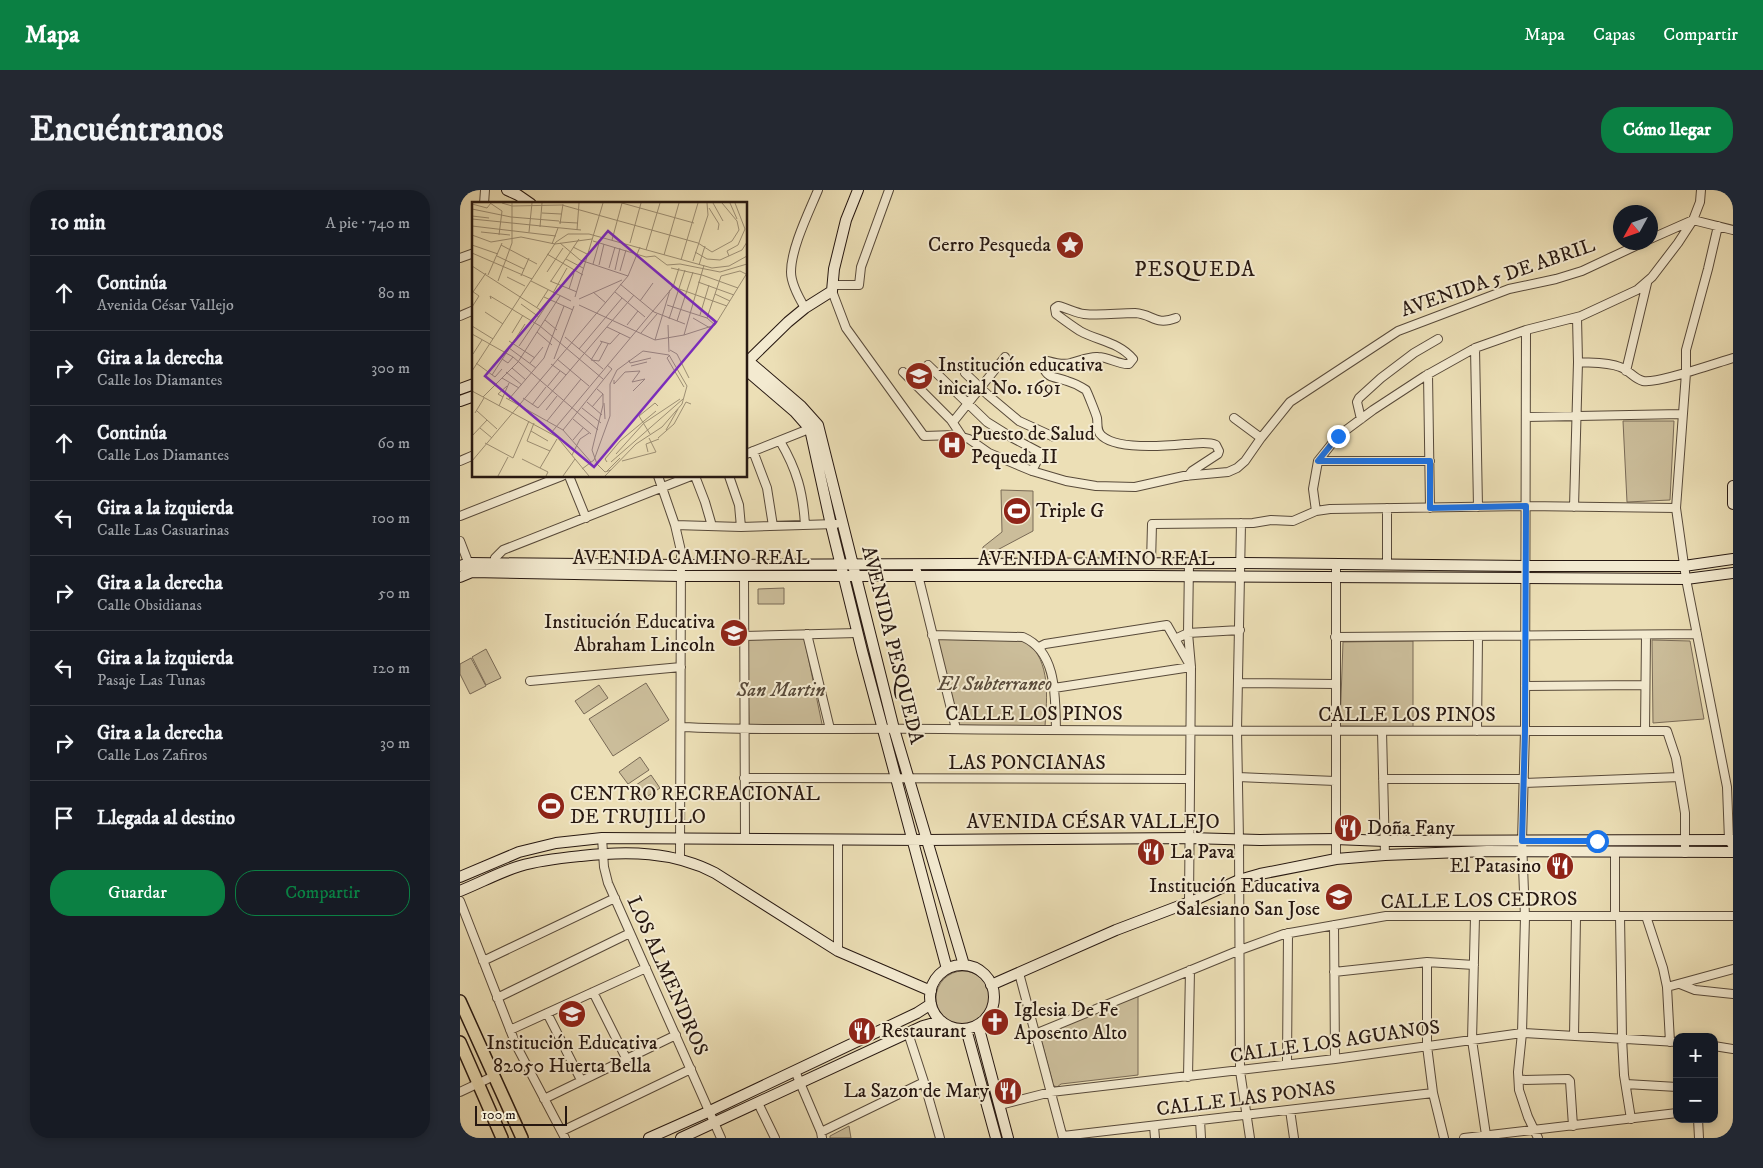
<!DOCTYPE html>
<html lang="es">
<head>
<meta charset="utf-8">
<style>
  body { margin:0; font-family:"IM FELL DW Pica",serif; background:#242831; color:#f1f3f6 }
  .controls { position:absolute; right:15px; bottom:15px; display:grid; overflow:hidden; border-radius:10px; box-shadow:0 2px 8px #0003 }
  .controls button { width:45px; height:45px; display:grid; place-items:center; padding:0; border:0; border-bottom:1px solid #363941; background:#171b24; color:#f1f3f6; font:25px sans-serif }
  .compass { position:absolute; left:1153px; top:15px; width:45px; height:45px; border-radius:50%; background:#171b24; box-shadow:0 2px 8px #0003; rotate:230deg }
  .scale { position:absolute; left:15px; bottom:12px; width:92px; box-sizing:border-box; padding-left:5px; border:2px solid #271811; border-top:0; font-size:14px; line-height:18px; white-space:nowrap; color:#271811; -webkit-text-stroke:4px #f3ead0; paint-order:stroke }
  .stop { position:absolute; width:15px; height:15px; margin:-11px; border:4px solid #1a73e8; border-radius:50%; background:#fff }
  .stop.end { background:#1a73e8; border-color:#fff; box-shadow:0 1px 5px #0008 }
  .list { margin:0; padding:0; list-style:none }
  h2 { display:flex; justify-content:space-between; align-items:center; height:65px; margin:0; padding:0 20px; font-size:21px }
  h2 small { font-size:16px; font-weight:400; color:#9ea1a6 }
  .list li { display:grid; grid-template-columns:32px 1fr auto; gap:15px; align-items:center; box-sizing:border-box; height:75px; padding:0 20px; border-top:1px solid #363941 }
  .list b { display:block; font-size:19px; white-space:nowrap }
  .list p { margin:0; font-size:16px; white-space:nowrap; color:#9ea1a6 }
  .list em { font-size:16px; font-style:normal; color:#9ea1a6 }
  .actions { display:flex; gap:10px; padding:15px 20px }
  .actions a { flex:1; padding:11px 0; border:1px solid #0b8043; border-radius:20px; text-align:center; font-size:18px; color:#0b8043 }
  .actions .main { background:#0b8043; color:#fff }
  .icon { flex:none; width:28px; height:28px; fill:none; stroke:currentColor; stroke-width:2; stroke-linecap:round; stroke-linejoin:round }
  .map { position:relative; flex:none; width:1273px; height:948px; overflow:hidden; border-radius:20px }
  header { display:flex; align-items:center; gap:30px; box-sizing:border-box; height:70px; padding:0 25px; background:#0b8043; color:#fff }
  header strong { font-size:24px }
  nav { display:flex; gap:28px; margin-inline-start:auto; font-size:18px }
  .intro { display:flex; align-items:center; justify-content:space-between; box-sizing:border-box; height:120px; padding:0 30px }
  h1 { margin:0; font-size:35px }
  .button { padding:12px 22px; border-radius:20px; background:#0b8043; color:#fff; font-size:18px; font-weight:700 }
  main { display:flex; gap:30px; padding:0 30px }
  aside { flex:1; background:#171b24; border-radius:20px; box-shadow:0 2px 8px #0003 }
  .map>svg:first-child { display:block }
  .green { fill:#cbbd9a; stroke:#796a56 }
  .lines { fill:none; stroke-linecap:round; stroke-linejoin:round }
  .street-casing { stroke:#584a3a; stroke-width:10 }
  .secondary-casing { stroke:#271811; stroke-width:12 }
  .primary-casing { stroke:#271811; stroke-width:14 }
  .street { stroke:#f3ead0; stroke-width:8 }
  .secondary { stroke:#f3ead0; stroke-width:10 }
  .primary { stroke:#ecdfb6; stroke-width:11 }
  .route { stroke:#1a73e8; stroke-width:6 }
  .labels { text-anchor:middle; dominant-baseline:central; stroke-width:4; stroke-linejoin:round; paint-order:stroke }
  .poi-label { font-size:20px; fill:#271811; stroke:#f3ead0; text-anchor:start }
  .street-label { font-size:20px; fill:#271811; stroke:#f3ead0 }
  .park-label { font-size:20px; font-style:italic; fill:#584a3a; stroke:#f3ead0 }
  .neighbourhood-label { font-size:21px; letter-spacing:1px; fill:#271811; stroke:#f3ead0 }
  .inset-road { fill:none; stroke:#9d8f74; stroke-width:1 }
  .view { fill:#7b2cbf; fill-opacity:0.15; stroke:#7b2cbf; stroke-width:2.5 }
  .inset-edge { fill:none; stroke:#271811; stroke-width:2.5 }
</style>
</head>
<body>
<header>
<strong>Mapa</strong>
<nav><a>Mapa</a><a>Capas</a><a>Compartir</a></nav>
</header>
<div class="intro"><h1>Encuéntranos</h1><a class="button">Cómo llegar</a></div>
<main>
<aside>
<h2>10 min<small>A pie · 740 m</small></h2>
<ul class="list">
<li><svg class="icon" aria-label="ahead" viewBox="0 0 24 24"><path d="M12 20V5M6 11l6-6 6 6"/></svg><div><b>Continúa</b><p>Avenida César Vallejo</p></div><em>80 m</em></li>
<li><svg class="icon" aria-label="right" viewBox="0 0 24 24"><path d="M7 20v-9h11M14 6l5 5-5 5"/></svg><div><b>Gira a la derecha</b><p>Calle los Diamantes</p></div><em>300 m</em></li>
<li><svg class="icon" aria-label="ahead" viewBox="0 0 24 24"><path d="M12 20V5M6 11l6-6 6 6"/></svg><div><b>Continúa</b><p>Calle Los Diamantes</p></div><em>60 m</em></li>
<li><svg class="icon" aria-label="left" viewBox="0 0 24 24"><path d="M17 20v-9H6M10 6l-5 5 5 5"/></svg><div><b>Gira a la izquierda</b><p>Calle Las Casuarinas</p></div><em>100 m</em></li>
<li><svg class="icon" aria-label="right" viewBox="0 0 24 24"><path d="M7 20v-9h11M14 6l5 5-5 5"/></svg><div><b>Gira a la derecha</b><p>Calle Obsidianas</p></div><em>50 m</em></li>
<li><svg class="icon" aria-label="left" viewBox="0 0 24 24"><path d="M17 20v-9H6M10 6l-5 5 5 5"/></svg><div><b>Gira a la izquierda</b><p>Pasaje Las Tunas</p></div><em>120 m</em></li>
<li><svg class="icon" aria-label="right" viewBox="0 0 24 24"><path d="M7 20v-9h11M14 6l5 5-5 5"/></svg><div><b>Gira a la derecha</b><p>Calle Los Zafiros</p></div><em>30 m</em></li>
<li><svg class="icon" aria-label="arrive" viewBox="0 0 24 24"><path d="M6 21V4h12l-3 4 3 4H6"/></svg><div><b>Llegada al destino</b></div></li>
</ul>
<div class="actions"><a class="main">Guardar</a><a>Compartir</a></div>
</aside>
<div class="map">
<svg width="1273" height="948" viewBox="0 0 1273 948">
  <rect width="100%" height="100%" fill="#ecdfb6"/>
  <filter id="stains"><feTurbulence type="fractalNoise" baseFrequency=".004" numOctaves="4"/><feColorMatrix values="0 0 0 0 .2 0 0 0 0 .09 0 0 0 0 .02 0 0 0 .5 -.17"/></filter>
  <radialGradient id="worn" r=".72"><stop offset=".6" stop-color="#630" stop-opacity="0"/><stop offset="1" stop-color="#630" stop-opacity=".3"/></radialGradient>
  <path class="green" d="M1163 231H1214L1210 310 1167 312Z
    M541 300 573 301V341L526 366 522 364 523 357 542 342Z
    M324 398V414H298V399Z
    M344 447 362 534 359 537H292L289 535 287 450Z
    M477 449 567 451C591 473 587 507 585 536L500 537Z
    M1192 450 1230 451 1244 529 1193 533Z
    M953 451V537L880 536 883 452Z
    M26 459 41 488 26 495 12 467Z
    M11 468 26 496 10 504 0 484V474Z
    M186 493 209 530 153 566 129 529Z
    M139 495 148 508 124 524 115 511Z
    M180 567 189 580 168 594 159 582Z
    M191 585 200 598 179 612 170 599Z
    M476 808a27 27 0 1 1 54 0a27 27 0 1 1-54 0Z
    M678 805V885L601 894 597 897 592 895V890L582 853 580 851 581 846Z
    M389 936 391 948H370V946Z"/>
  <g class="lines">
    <defs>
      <path id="street" d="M24 14 25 0
        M1258 36 1248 79 1226 160V183L1216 318 1226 389 1267 597 1269 650 1273 657
        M1190 49 1233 30 1273 40
        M0 68 14 63
        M373 95H399L401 77 429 0
        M372 101 386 138 464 246 495 245 509 249 529 263 572 281 606 291 636 296 675 297 724 286 768 282 777 278 785 271 801 248 830 212 938 141 1049 99 1096 89 1122 81 1184 52
        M345 118C339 108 331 94 331 82 331 58 349 22 358 0
        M0 126 14 120
        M716 128C695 136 693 124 675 123 658 123 641 126 624 124 616 123 607 118 598 116L595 118 596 124C604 130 612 136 620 141 638 151 659 152 673 169L669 174C659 175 649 167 638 167 629 166 620 171 611 173 603 175 595 173 588 171L584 178C587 189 598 187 607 191 614 193 620 196 626 200 628 204 636 224 637 228 638 235 636 241 642 246 658 260 705 256 725 254 735 254 747 251 756 255L759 261 758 264 732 281 728 286
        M1066 140 1065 541 1062 651 1065 727 1062 843 1058 882 1059 900 1068 927 1078 948
        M1015 158 1018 317
        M1118 172C1131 173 1148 172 1160 177 1169 180 1174 189 1183 191 1197 194 1256 173 1273 168
        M468 175 527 232 551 247 581 263 572 281
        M1166 181 1187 93
        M443 182 491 230 503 248
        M505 183 528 205 559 231 594 247
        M968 184 970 318
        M1066 227 1222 224
        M774 228 801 248
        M901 229 897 212 899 208 921 188 954 163 978 149
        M493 232 545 167
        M320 251C337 280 343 302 345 335
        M293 261 307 298 313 336
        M286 264 354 237
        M0 271 14 265
        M858 271H970
        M109 286 126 328
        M198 286 215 335 221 361 220 669
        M235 286 245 312 252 336
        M269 286 279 315 281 337
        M1114 317 1118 172 1117 127
        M856 321 853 299 858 271 878 246 913 220 965 186 1015 158 1066 140 1121 126 1177 100 1192 87 1218 53 1233 30 1240 12 1241 0
        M0 326 102 286
        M781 333 777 540 779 650 780 881 790 948
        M215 335 281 337 376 334
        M0 351 10 377
        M691 373 692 334 793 333 811 330 833 331 856 321 870 319 1066 316 1216 318
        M34 374 35 368 43 360 231 286
        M927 375V318
        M457 381 496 539
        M284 386 285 648
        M347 444 370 539
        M472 445 563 447C598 462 595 509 596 540
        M284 446 397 443
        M875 447 1237 444
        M715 449 728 443 780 440
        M579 457 585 454 707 435 731 477 594 498
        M70 491 221 477
        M778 493 875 494
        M1065 496 1185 495
        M221 537C308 541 396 538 483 539 725 542 966 540 1207 541L1216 568 1225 623V663
        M922 541 925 665
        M1017 541 1018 447
        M1185 541 1186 445
        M778 587 875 591
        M284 588 730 589
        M923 589H1064
        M1064 593 1219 587
        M142 648 144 677 148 693 261 948
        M378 649V761
        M876 669V375
        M0 711 56 855 105 948
        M729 713 731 477 728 443 729 373
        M1155 726V663
        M1160 726 1162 848 1164 885 1171 929
        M1186 726 1203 778 1207 797 1210 852
        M1015 727 1012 850 1026 945
        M874 735 875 869
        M23 771 155 708
        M967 772V856L973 903 984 948
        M874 782 967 772 1014 775
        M559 783 603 948
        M1220 794 1235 800 1273 804
        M1207 797 1273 779
        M133 802 166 868
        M37 808 170 743
        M87 823 121 890
        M50 840 186 778
        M448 843 464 892 480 948
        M575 844 780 760 824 744 926 726H1273
        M1114 846 1116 727
        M1254 856 1273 859
        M827 874 828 743
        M335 881 361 942 362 948
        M728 887 730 780
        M1059 890 1108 889 1110 891 1113 936
        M1166 894 1217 897
        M0 902 34 886
        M84 909 216 845
        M298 913 315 948
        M540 915 591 902 875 869 1062 843 1217 852
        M830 920 834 948
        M1238 929 1239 948
        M740 930 741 948
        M694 936 695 948
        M102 941 231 879
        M361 942 464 892
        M603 946 973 903
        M1004 948 1217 923"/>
      <path id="secondary" d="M47 0 58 5 71 14
        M286 169 341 216 358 235 434 539 504 775
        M286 173 328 132 345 118 372 101 374 79 386 30 398 0
        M286 180 335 222 350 239 371 335 402 461 487 779
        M0 199 14 194
        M0 211 14 206
        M1273 296V314
        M0 376 9 373 220 375 781 373 1065 376H1224L1273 369
        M0 387 12 382 220 386H689L1226 389 1273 383
        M0 687 59 662 96 653 142 648 466 650 729 648 800 650 875 649 925 651 1273 650
        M0 701C20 693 40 682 60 676 80 670 101 668 121 666 167 661 213 661 255 683L378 761 471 801
        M470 807a32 32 0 1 1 64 0a32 32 0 1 1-64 0Z
        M531 795 656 740 735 710 779 690 800 684 876 669 925 665 1027 661 1273 662
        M518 835 548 948
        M506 839 536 948
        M189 948 250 921 457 823 471 814
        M221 948 463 836 481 831"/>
      <path id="primary" d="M0 811 62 948
        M0 852 42 948"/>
    </defs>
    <use href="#street" class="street-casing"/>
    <use href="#secondary" class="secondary-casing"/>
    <use href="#primary" class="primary-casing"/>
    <use href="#street" class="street"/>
    <use href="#secondary" class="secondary"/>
    <use href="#primary" class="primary"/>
  </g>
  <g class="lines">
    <path class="route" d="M878 246 858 271H970V318L1066 316 1065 541 1062 651H1137"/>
  </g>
  <defs>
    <symbol id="sight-disc" viewBox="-11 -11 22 22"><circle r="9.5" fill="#8f2418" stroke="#f3ead0"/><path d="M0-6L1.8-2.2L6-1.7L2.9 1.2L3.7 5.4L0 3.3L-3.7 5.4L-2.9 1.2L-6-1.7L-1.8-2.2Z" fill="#fff"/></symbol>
    <symbol id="school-disc" viewBox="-11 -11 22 22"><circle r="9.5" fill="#8f2418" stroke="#f3ead0"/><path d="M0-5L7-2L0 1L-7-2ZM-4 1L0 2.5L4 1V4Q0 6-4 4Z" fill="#fff"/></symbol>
    <symbol id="hospital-disc" viewBox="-11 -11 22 22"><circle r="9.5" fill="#8f2418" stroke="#f3ead0"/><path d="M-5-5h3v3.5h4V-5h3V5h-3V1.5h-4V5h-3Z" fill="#fff"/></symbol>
    <symbol id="stadium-disc" viewBox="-11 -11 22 22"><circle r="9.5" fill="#8f2418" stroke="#f3ead0"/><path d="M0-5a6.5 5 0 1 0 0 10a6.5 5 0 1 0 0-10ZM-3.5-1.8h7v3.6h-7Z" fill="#fff"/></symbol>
    <symbol id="restaurant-disc" viewBox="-11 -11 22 22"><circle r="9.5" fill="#8f2418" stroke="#f3ead0"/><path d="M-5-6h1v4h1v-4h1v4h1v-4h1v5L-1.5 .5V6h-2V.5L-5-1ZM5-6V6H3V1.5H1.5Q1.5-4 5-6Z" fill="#fff"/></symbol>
    <symbol id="church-disc" viewBox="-11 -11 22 22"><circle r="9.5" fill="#8f2418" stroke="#f3ead0"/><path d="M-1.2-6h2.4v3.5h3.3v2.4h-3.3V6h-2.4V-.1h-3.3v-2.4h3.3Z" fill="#fff"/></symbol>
  </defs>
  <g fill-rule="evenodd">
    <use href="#sight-disc" x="594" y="39" width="32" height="32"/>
    <use href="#school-disc" x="443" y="170" width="32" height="32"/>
    <use href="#hospital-disc" x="476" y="239" width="32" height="32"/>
    <use href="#stadium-disc" x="541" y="305" width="32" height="32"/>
    <use href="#school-disc" x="258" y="427" width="32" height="32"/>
    <use href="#stadium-disc" x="75" y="600" width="32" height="32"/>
    <use href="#restaurant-disc" x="872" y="622" width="32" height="32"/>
    <use href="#restaurant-disc" x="675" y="646" width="32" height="32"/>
    <use href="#restaurant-disc" x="1084" y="660" width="32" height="32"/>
    <use href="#school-disc" x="863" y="691" width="32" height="32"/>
    <use href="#school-disc" x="96" y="808" width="32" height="32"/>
    <use href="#church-disc" x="519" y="816" width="32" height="32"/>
    <use href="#restaurant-disc" x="386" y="825" width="32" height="32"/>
    <use href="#restaurant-disc" x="532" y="885" width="32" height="32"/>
  </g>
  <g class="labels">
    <g class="poi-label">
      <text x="591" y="55" text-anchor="end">Cerro Pesqueda</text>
      <text x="478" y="175">Institución educativa<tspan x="478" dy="23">inicial No. 1691</tspan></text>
      <text x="511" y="244">Puesto de Salud<tspan x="511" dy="23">Pequeda II</tspan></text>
      <text x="576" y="321">Triple G</text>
      <text x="255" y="432" text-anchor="end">Institución Educativa<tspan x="255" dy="23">Abraham Lincoln</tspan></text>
      <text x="110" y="604">CENTRO RECREACIONAL<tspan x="110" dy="23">DE TRUJILLO</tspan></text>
      <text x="907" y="638">Doña Fany</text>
      <text x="710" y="662">La Pava</text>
      <text x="1081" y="676" text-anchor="end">El Patasino</text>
      <text x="860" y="696" text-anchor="end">Institución Educativa<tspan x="860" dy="23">Salesiano San Jose</tspan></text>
      <text x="554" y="820">Iglesia De Fe<tspan x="554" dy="23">Aposento Alto</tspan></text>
      <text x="421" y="841">Restaurant</text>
      <text x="112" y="853" text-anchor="middle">Institución Educativa<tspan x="112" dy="23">82050 Huerta Bella</tspan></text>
      <text x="529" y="901" text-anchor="end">La Sazon de Mary</text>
    </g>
    <g class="street-label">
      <text transform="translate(1038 88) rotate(-19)">AVENIDA 5 DE ABRIL</text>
      <text x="231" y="368">AVENIDA CAMINO REAL</text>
      <text x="636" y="369">AVENIDA CAMINO REAL</text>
      <text transform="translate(432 455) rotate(76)">AVENIDA PESQUEDA</text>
      <text x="574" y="524">CALLE LOS PINOS</text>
      <text x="947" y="525">CALLE LOS PINOS</text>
      <text x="567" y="573">LAS PONCIANAS</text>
      <text x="633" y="632">AVENIDA CÉSAR VALLEJO</text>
      <text transform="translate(1019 711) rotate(-1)">CALLE LOS CEDROS</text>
      <text transform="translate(207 786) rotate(66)">LOS ALMENDROS</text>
      <text transform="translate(875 852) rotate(-8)">CALLE LOS AGUANOS</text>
      <text transform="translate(786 909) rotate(-7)">CALLE LAS PONAS</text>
    </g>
    <g class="park-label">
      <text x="535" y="494">El Subterraneo</text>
      <text x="321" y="500">San Martin</text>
    </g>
    <g class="neighbourhood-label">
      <text x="735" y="80">PESQUEDA</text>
    </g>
  </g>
  <g transform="translate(12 12)">
    <rect width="275" height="275" fill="#ecdfb6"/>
    <path class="inset-road" d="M18 1 30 9 27 33M30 1 40 4 90 3 226 41 240 50 260 39 267 28 265 19 250 1M150 1 222 21M241 1 251 19M258 1 265 17M0 2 15 6 19 1M237 6 247 22 246 28M0 7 39 15 87 19M70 11 89 12M0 14 17 16M0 17 109 28M87 20 106 21M88 22 91 2M0 24 84 34M68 25 70 1M105 28 107 1M9 30 38 33M57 30 60 1M0 33 19 40 49 35 83 42 120 37M140 38 150 1M121 39 174 55 183 54 195 63 208 62 248 70 275 62M88 41 108 58 156 74M158 41 169 1M80 42 86 26M0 43 26 52M29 43 65 62M101 45 117 53M174 48 188 1M223 50 235 57 248 58 270 48 275 40M0 51 60 77M75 52 111 73M192 53 207 1M25 54 52 67M257 54 255 49 266 43 273 27 263 1M94 57 111 66M209 58 226 1M221 59 236 13 235 1M121 62 127 41M127 63 132 42M227 63 233 44M232 63 212 133 243 123 275 71M0 64 70 109M137 66 143 45M199 66 230 73 266 86M143 68 148 46M148 69 154 48M75 70 91 46M16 73 30 41M49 74 57 56M35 75 53 84M26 79 40 41V1M59 79 99 99M78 79 105 90M79 79 107 37M226 80 262 93M148 82 182 110 213 122M199 84 255 104M97 87 102 71M0 89 7 94 0 105M1 90 14 71M121 90 134 101M143 90 173 115M81 91 95 66M243 92 258 99M72 95 101 108M103 95 131 1M19 97 18 94 68 124 131 177M107 97 150 78M168 99 181 81M49 102 67 115M107 103 183 138 212 133M195 103 235 116 243 123M65 105 76 88M13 110 31 122M228 113 237 83M221 116 238 126M235 116 249 74 268 69 274 72M197 117 213 68M73 118 85 128M205 119 221 70M155 123 166 109M196 123 197 150M0 124 21 137M135 125 158 136M65 130 80 143M40 131 51 113M169 131 185 112M0 132 41 155 126 228M93 135 131 167M183 138 198 88M37 139 63 156M128 139 138 142 148 131M130 140 119 158 127 159 136 142M47 144 78 98M37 146 64 166M107 147 150 96M198 148 205 152 217 176M1 152 10 138M198 153 195 156 212 185M30 157 36 161 41 155M82 157 102 104M85 157 117 184M157 158 158 161 179 156M4 161 23 175 30 167M58 161 71 145M79 162 94 173M159 164 175 160M40 166 54 178M0 169 84 40 96 32H117L240 66 257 64 275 54M34 170 50 183M20 173 53 122M30 176 47 186M142 178V182L153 170 168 169 160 180 173 177 161 189M75 185 88 169M125 187 131 192V203L120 248 125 262 133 270 139 268M0 189 85 235 117 274M11 195 46 160 88 94M31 195 26 192 35 184M34 196 91 228 119 260M51 196 66 206 162 93M37 197 72 156 92 104M115 200 130 213M132 201 133 217M60 203 74 185M27 204 37 181M120 205 131 192M110 206 129 221M74 208 85 194M5 209 25 227M3 211 12 196M101 217 119 232M75 219 109 177M62 221 55 239 78 249M8 226 20 236M91 228 140 167 135 163M194 228 206 207M59 229 76 239M79 231 201 85 207 66M178 232 167 214 183 201 186 204M0 234 15 218M186 236 202 222 214 200 219 202M101 238 111 226M13 241 41 256 57 219M176 250 174 242 187 237M144 252 172 221 208 197M100 253 108 237 117 231M50 257 76 270 74 274M0 259 156 74 168 45M150 259 184 250 177 236M135 260 133 257 148 239 184 209M139 260 211 197M68 266 85 237M110 267 122 258 138 214V182L145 168 171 149 197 153 215 184 210 202 190 225 164 242 133 274M134 270 148 256M26 274 36 255M91 274 103 257"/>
    <path class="view" d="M136 29 244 120 122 265 13 174Z"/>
    <rect width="275" height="275" class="inset-edge"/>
  </g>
  <rect width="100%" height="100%" filter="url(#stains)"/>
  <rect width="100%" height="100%" fill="url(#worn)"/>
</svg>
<div class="controls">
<button>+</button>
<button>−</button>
</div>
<svg class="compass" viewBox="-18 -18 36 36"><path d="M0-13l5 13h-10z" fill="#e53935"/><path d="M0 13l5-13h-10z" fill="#9ea1a6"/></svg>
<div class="scale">100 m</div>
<div class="stop" style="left:1137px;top:651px"></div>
<div class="stop end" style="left:878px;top:246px"></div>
</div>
</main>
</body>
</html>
